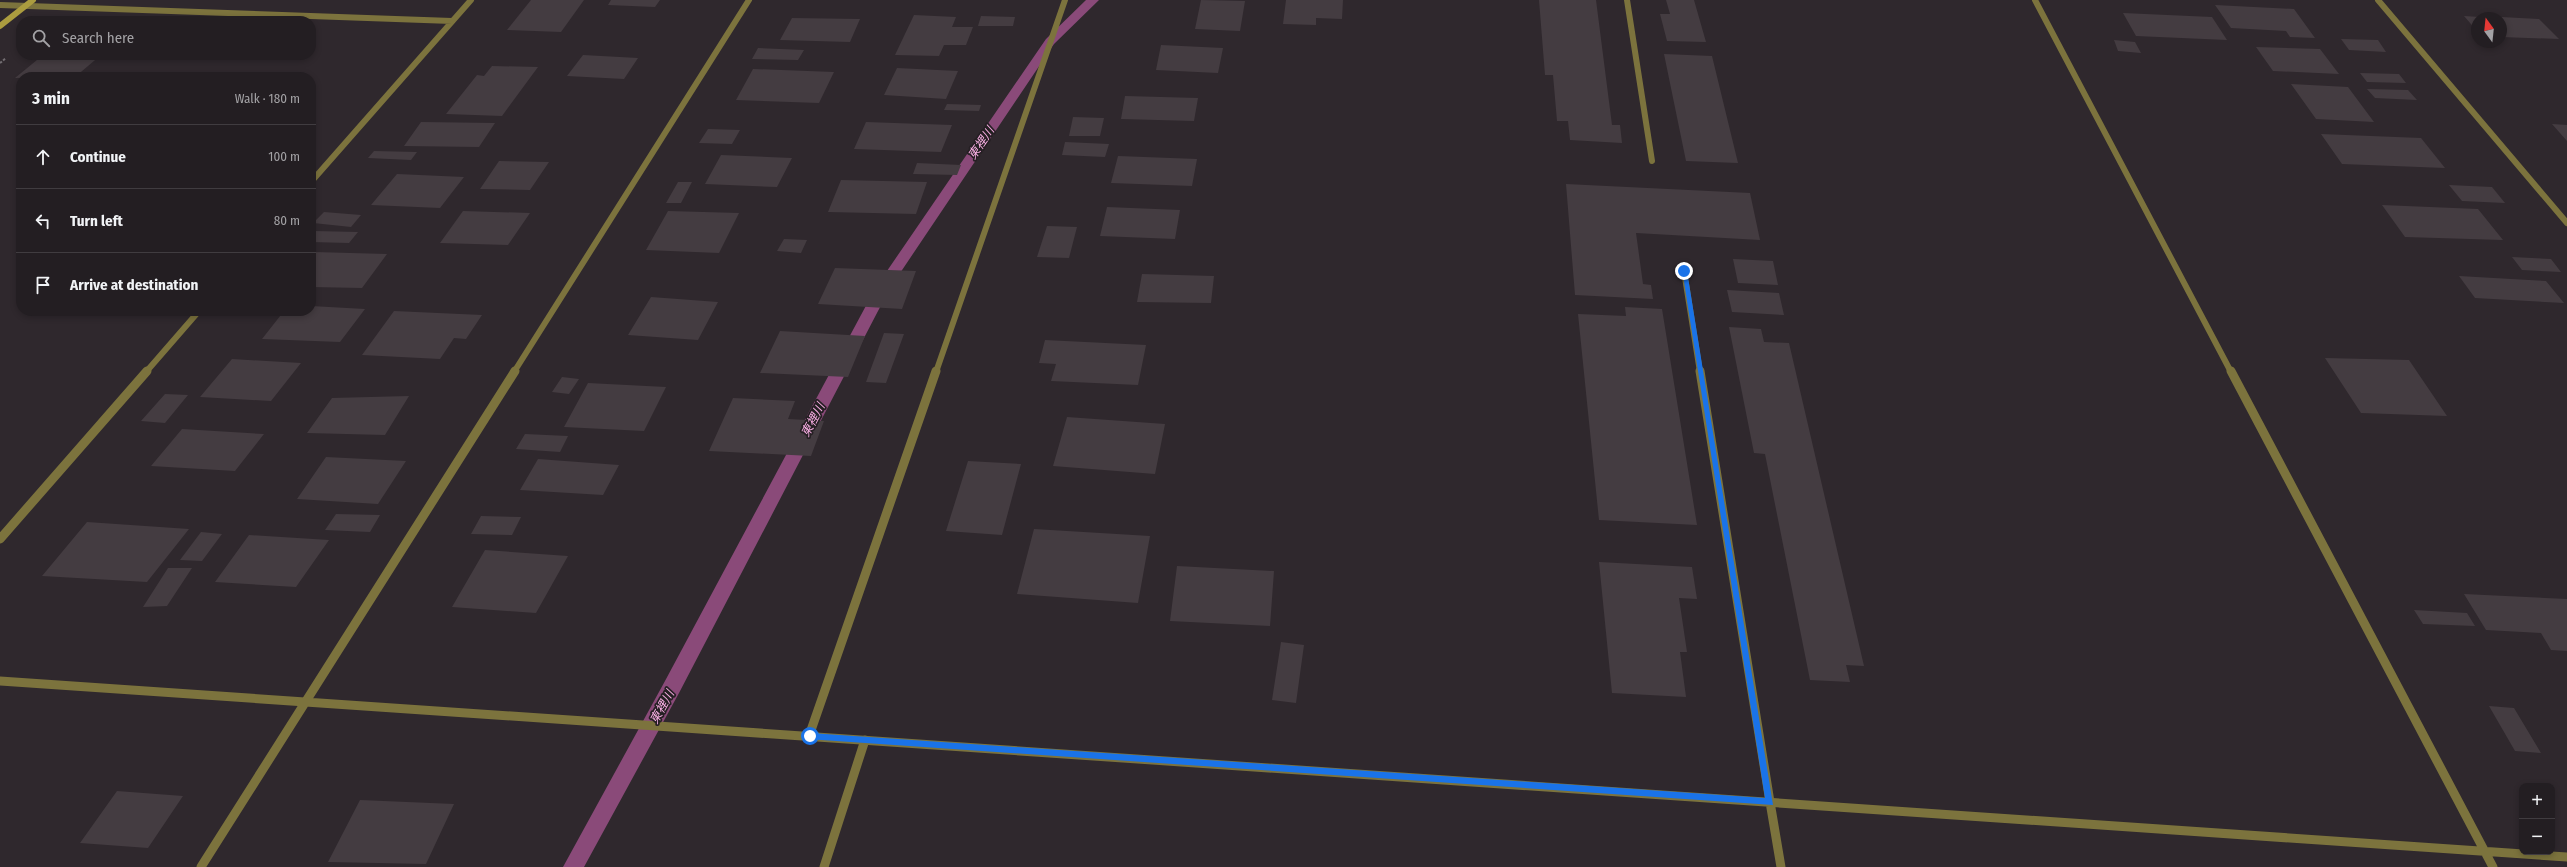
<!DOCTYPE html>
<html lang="en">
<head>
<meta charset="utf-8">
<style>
  body { margin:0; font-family:"Fira Sans Condensed","Noto Sans JP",sans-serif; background:#2f2b2f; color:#f1f3f6 }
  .controls { position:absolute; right:12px; bottom:12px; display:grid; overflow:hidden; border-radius:8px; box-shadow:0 2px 6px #0003 }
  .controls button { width:36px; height:36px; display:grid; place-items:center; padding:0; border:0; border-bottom:1px solid #403c40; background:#231e22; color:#f1f3f6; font:20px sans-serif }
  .compass { position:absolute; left:2471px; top:12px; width:36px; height:36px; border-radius:50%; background:#231e22; box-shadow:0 2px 6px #0003; rotate:345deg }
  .stop { position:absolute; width:12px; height:12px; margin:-9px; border:3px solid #1a73e8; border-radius:50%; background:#fff }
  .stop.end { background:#1a73e8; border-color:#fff; box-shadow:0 1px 4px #0008 }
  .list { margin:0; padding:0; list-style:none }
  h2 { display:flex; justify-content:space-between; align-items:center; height:52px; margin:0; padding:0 16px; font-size:17px }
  h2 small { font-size:13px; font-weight:400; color:#a3a2a5 }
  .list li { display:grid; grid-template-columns:26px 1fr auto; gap:12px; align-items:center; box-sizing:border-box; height:64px; padding:0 16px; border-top:1px solid #403c40 }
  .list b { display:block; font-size:15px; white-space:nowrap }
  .list em { font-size:13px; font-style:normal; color:#a3a2a5 }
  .icon { flex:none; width:22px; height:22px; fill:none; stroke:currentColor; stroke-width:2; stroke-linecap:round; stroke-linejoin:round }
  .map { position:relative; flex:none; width:2567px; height:867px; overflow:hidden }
  .search { position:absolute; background:#231e22; box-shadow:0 2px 6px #0003; left:16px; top:16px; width:300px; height:44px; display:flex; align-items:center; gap:10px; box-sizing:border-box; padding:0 14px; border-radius:16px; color:#a3a2a5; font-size:15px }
  .panel { position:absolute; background:#231e22; box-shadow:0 2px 6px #0003; left:16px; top:72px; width:300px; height:244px; border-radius:16px }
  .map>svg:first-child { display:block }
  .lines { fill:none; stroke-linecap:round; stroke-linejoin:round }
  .stream { fill:#8a4a79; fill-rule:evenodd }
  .building { fill:#443c41 }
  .path { stroke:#736e72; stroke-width:2; stroke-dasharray:2.5 1.5; stroke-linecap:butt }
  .lane-far1 { stroke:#7c733d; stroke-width:6 }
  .lane { stroke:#7c733d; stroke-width:9 }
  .street-far1 { stroke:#7c733d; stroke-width:6 }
  .street { stroke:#7c733d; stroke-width:9 }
  .secondary { stroke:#ab9c3f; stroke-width:6 }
  .route { fill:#1a73e8 }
  .labels { text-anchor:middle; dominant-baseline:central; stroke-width:3.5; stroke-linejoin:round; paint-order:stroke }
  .water-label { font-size:12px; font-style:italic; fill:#fab0e5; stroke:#251f23 }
</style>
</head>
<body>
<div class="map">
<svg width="2567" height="867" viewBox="0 0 2567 867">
  <rect width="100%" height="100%" fill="#2f282d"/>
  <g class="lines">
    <path class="stream" d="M1086 0H1099L1054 44 890 288 679 693 584 867H563L665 681 876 287 1046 39Z"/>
  </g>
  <path class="building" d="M531 0H584L561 32 507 30Z
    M611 0H660L655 7 608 5Z
    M1201 0 1245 1 1240 31 1195 29Z
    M1286 0H1343L1342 19 1316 18V25L1283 24Z
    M1539 0H1596L1612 125H1620L1622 143 1570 140 1568 121H1557L1553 75H1545Z
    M1666 0H1694L1706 42 1667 41 1660 14H1670Z
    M2215 5 2294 9 2315 38 2290 37 2286 31 2231 28Z
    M2123 13 2212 17 2227 40 2136 36Z
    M914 15 956 17 952 27H973L966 45H944L939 56 895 55Z
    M981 16 1015 17 1013 26H978Z
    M2464 16 2480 17 2477 18V31Z
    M2501 17 2539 19 2559 39 2501 37Z
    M792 18 860 19 850 42 780 40Z
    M2341 39 2378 40 2386 52 2349 50Z
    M2114 40 2135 42 2141 53 2118 51Z
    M1161 45 1223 48 1218 73 1156 70Z
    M2256 47 2320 49 2339 74 2273 71Z
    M758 48 804 50 798 60 752 59Z
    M1664 54 1712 56 1738 163 1686 161Z
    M43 55H101L75 77 15 78Z
    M583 55 638 58 624 79 567 76Z
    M492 66 538 67 502 116 446 114 477 75 484 76Z
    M897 68 958 71 946 99 884 95Z
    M753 69 834 72 819 103 736 100Z
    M2360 73 2399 74 2406 83 2367 82Z
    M2291 84 2348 87 2374 122 2316 119Z
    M2367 89 2408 90 2417 100 2375 98Z
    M1125 96 1198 98 1194 121 1121 119Z
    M947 104 981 105 979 111 944 110Z
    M1073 117 1104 118 1100 136H1069Z
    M421 122 495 123 479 147 404 146Z
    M866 122 952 125 941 152 854 149Z
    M2552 124 2567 125V141Z
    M708 129 740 130 732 144 699 143Z
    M2321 134 2421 138 2445 168 2342 164Z
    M1065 142 1109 144 1105 157 1062 155Z
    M374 151 417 152 411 160 368 158Z
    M721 155 792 158 777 187 705 184Z
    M1118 156 1197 159 1192 186 1111 183Z
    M499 161 549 162 530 190 480 189Z
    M917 163 961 165 957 175 913 174Z
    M397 174 464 177 440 208 371 205Z
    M841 180 927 182 916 214 828 212Z
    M678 182H692L681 203H666Z
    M1566 184 1750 193 1760 240 1636 233 1643 284 1651 285 1653 299 1575 295Z
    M2449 185 2492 187 2505 203 2462 201Z
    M2382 205 2478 209 2503 240 2405 237Z
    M1107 207 1180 210 1175 239 1100 236Z
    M463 211 530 213 508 245 440 243Z
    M668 211 739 213 719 253 646 250Z
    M324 212 361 215 351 227 313 223Z
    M1047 226 1077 227 1069 258 1037 257Z
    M314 231 358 232 349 243 311 242V234Z
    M784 239 807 240 801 253 777 251Z
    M314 252 387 254 362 288 311 287V256Z
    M2512 257 2551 259 2561 272 2522 270Z
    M1733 259 1773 261 1778 285 1738 283Z
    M835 268 916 271 902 309 818 304Z
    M1142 274 1214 276 1211 303 1137 302Z
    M2459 276 2546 281 2564 303 2475 298Z
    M1727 290 1779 293 1784 315 1732 312Z
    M651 297 718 302 698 340 628 335Z
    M311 306 365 309 340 342 262 339 284 311H311Z
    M1625 307 1662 309 1697 525 1599 520 1578 314 1626 316Z
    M394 311 482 315 466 339 454 338 440 359 362 355Z
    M1729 327 1761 329 1764 342 1789 343 1864 666 1846 665 1850 682 1810 680 1765 454 1754 453Z
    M780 331 865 336 848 377 760 373Z
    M884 333 904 334 886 383 866 382Z
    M1045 340 1146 345 1138 385 1051 381 1056 364 1039 363Z
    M2325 358 2409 360 2447 416 2361 413Z
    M232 359 301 363 271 401 200 397Z
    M562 377 579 379 569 394 552 392Z
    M588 383 666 387 644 431 564 427Z
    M165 394 188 395 165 423 141 421Z
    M409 396 385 435 307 433 332 398Z
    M733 398 795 401 788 419 824 421 811 456 709 451Z
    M1067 417 1165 424 1155 474 1053 466Z
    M182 429 264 434 235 471 151 466Z
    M525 434 568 436 560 452 516 449Z
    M326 457 406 461 378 504 297 499Z
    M538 459 619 465 603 495 520 490Z
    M968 461 1021 464 1002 535 946 531Z
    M336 514 380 515 370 532 325 530Z
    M481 516 521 517 512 535 471 534Z
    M87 522 189 529 147 582 42 576Z
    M1034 529 1150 536 1138 603 1017 594Z
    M201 532 222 534 202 561 180 560Z
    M249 535 329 540 296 587 215 582Z
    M485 550 568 556 536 613 452 607Z
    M1599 562 1692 567 1697 599 1679 598 1687 652H1680L1686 697 1612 693Z
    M1177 566 1274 571 1270 626 1170 621Z
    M168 568H192L167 606 143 607Z
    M2464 594 2567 599V651L2551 650 2541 633 2486 630Z
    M2414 610 2467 613 2475 626 2423 624Z
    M1281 642 1304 645 1296 703 1272 700Z
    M2489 706 2514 708 2541 753 2515 751Z
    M117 791 183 796 148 848 80 843Z
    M360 800 454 804 426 864 328 862Z"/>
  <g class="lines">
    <path class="path" d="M0 63 6 58"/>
    <path class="lane-far1" d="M1627 0 1652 161
      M1684 271 1700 372"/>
    <path class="lane" d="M1700 371 1770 802
      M824 867 865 740"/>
    <path class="street-far1" d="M2035 0 2231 372
      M2378 0 2567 223
      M0 5 452 21
      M311 182 471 0
      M146 372 199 311
      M514 372 749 0
      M936 372 1065 0"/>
    <path class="street" d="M2231 371 2493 867
      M0 539 147 371
      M0 681 2567 857
      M809 736 936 371
      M1770 802 1781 867
      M201 867 515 371"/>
    <path class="secondary" d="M0 26 33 0"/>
  </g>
  <path class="route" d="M1682 269 1687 271 1773 805 807 739V734L810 733 1765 798Z"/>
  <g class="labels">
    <g class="water-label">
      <text transform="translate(981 143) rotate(-56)">東裡川</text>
      <text transform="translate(813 420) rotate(-62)">東裡川</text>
      <text transform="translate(662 707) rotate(-61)">東裡川</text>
    </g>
  </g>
</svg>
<div class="controls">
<button>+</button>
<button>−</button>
</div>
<svg class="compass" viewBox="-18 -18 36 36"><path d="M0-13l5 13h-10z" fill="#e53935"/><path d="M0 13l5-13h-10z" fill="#a3a2a5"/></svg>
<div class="stop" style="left:810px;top:736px"></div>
<div class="stop end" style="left:1684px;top:271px"></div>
<div class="search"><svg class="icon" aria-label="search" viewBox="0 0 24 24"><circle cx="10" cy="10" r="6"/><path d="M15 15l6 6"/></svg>Search here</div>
<section class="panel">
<h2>3 min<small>Walk · 180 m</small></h2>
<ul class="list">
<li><svg class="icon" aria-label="ahead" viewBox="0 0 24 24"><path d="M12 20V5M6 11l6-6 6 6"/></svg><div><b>Continue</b></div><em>100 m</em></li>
<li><svg class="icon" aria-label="left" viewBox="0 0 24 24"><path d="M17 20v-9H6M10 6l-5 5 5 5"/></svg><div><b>Turn left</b></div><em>80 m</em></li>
<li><svg class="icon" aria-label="arrive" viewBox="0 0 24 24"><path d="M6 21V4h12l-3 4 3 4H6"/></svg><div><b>Arrive at destination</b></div></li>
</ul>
</section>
</div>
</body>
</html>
